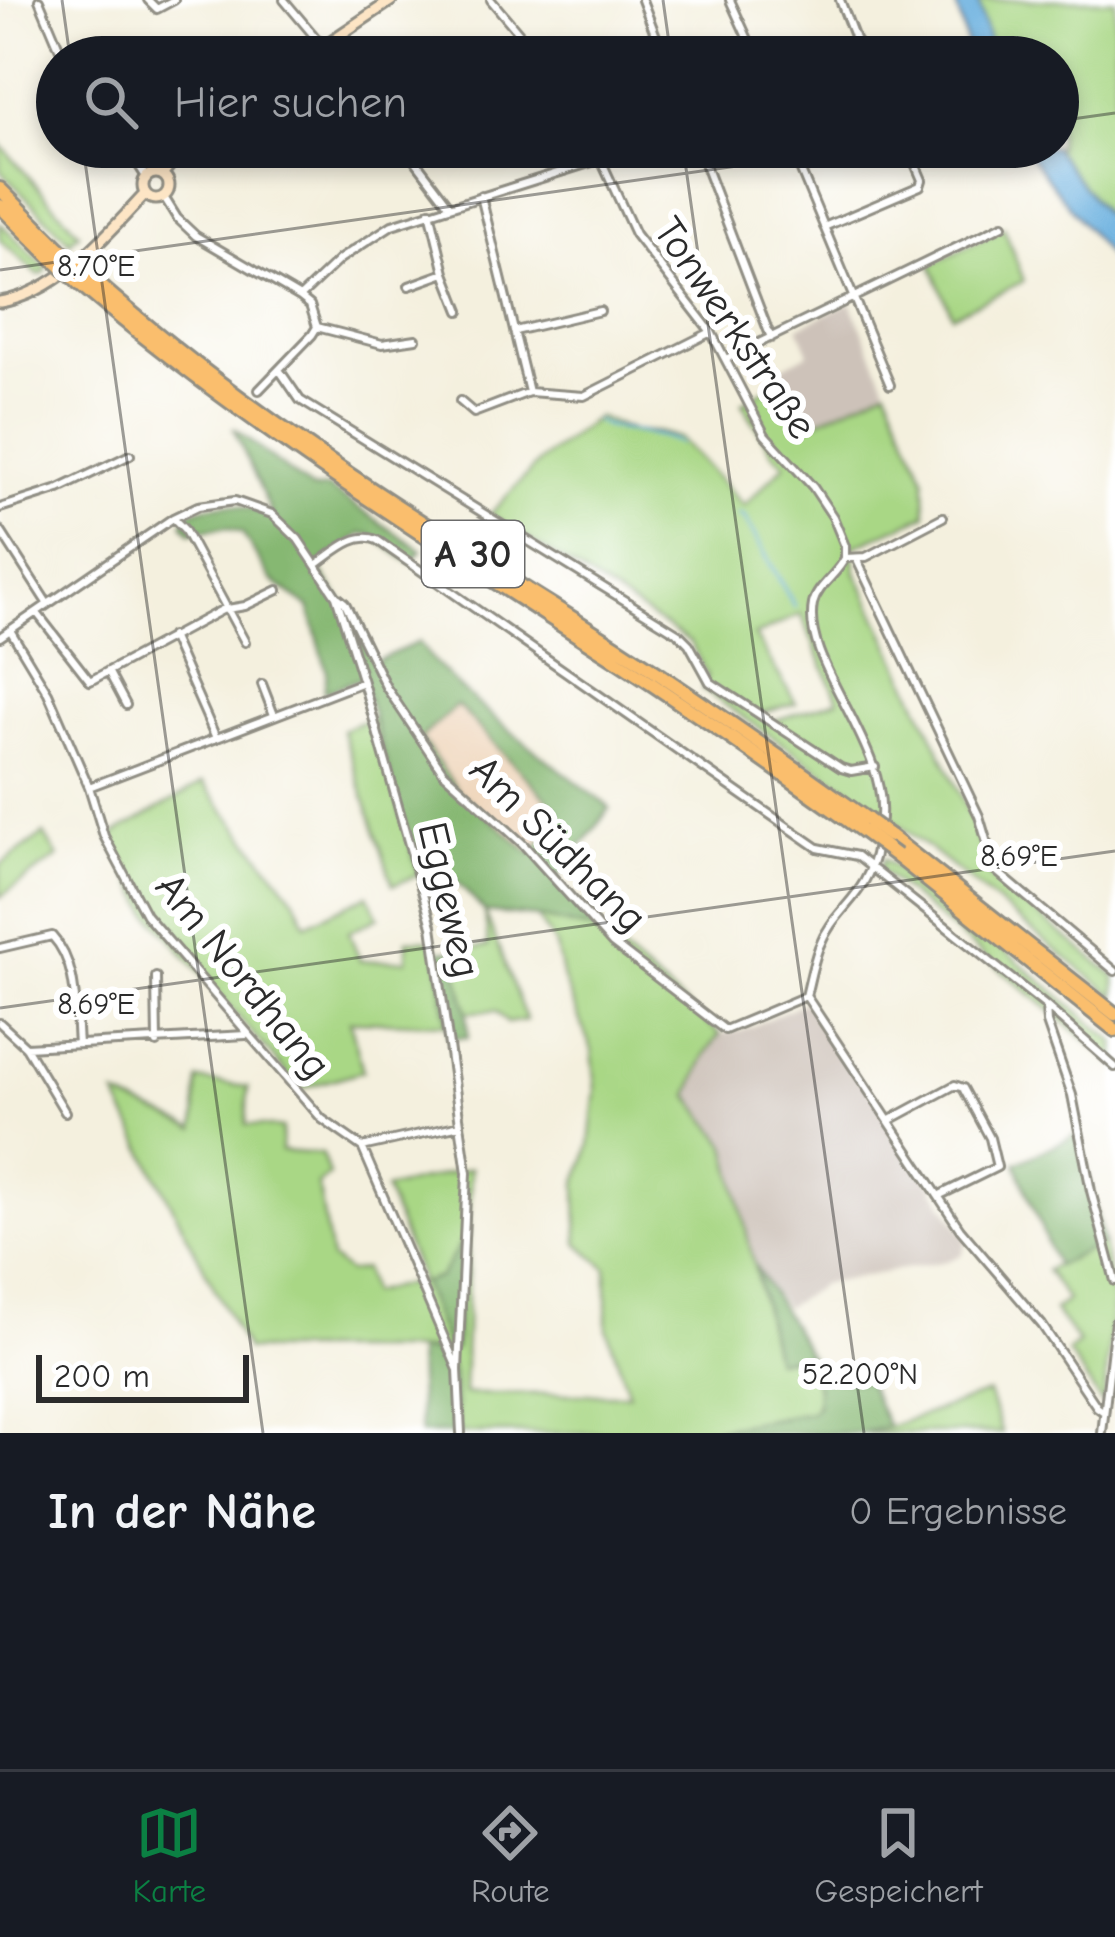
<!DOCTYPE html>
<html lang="de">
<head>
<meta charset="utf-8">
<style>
  body { margin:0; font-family:"Comic Neue",sans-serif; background:#20242c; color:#f1f3f6 }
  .scale { position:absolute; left:36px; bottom:30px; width:213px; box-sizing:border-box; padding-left:12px; border:6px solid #2b2b2b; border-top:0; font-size:33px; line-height:42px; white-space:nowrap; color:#2b2b2b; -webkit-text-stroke:9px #fff; paint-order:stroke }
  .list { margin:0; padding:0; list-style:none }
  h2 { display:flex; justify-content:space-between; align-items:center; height:156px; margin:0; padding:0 48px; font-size:51px }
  h2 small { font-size:39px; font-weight:400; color:#9ea1a6 }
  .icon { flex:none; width:66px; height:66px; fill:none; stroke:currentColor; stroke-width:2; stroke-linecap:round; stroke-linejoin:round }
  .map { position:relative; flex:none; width:1115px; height:1433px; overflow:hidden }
  .search { position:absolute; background:#171b24; box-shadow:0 6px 18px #0003; left:36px; right:36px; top:36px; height:132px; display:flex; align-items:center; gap:30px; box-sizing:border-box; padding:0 42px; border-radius:66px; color:#9ea1a6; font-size:45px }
  .sheet { height:336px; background:#171b24 }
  nav { display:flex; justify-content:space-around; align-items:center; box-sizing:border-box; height:168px; border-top:3px solid #363941; background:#171b24; font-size:33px; color:#9ea1a6 }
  nav a { display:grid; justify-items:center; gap:6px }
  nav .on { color:#0b8043 }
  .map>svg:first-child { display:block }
  .built { fill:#efd6bb }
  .industrial { fill:#cdc2b9 }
  .green { fill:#a9d785; stroke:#6a8158; stroke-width:3; fill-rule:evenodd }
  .forest { fill:#86b872; stroke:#58724e; stroke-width:3; fill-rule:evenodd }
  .water { fill:#66aede; stroke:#486c84; stroke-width:3 }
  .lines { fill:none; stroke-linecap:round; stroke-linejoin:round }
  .stream { stroke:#66aede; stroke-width:3 }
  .street-casing { stroke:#908e84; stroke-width:12 }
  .secondary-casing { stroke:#908e84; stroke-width:15 }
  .highway-casing { stroke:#908e84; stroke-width:18 }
  .street { stroke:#fff; stroke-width:6 }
  .secondary { stroke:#fde5c5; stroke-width:9 }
  .highway { stroke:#fabe6d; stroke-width:12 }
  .highway-bridge-casing { stroke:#908e84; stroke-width:18; stroke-linecap:butt }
  .highway-bridge { stroke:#fabe6d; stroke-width:12 }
  .ticks { fill:none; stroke:#2b2b2b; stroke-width:3; stroke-opacity:0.45 }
  .labels { text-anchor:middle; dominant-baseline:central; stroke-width:12; stroke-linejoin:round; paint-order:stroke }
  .shield { fill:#fff; stroke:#6b6b6b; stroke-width:3 }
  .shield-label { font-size:39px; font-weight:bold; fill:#2b2b2b }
  .street-label { font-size:42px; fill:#2b2b2b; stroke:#fff }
  .ticks-label { font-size:30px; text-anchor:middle; fill:#2b2b2b; stroke:#fff; stroke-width:12; stroke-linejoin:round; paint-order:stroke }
</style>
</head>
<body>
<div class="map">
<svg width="1115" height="1433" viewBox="0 0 1115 1433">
  <rect width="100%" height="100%" fill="#fff"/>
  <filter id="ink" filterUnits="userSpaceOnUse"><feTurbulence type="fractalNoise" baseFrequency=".00833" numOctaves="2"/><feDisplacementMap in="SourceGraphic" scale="24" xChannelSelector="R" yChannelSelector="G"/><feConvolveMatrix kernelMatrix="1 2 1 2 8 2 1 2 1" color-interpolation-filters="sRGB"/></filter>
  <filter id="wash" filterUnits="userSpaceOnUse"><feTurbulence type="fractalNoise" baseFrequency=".004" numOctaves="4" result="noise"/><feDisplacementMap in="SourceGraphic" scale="48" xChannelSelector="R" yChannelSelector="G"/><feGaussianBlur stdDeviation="2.7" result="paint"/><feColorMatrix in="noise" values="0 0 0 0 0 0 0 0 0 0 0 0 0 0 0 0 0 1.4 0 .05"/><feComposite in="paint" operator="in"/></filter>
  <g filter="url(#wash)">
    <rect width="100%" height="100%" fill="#f4f0de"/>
    <path class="built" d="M456 705 561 812 532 854 459 790 421 739Z"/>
    <path class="industrial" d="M851 303 887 388 807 426 780 368 809 353 798 327Z
      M805 1002 888 1118 967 1240 962 1255 947 1261 823 1284 785 1308 755 1265 743 1221 689 1096 705 1055 720 1034 742 1031Z"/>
    <path class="green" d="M978 0H1115V228L1053 147H1058V57H993Z
      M0 144 79 233 70 242 0 170Z
      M0 223 47 268 44 273 38 275 0 240Z
      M1004 228 1024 281 952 315 931 265Z
      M784 378 807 426 887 388 925 479 926 515 852 547 856 572 971 817 990 877 1115 976V997L887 815 702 689 707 676 691 643 490 514 539 462 597 417 635 432H657L679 438 744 506 785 464 773 453 742 403ZM801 614 838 700 770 722 759 714 796 703 755 636Z
      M373 718 419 875 393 885 342 730Z
      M203 783 295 899 306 924 368 895 379 917 349 932 360 961 407 960V940H435L447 1024 350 1021 363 1071 300 1089 149 913 109 837Z
      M44 834 58 857 0 897V865Z
      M884 859 985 934 1115 1042V1064L879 869Z
      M485 912 526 1020 507 1023 496 1011 467 1012 453 951 488 946Z
      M537 917 598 931 720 1034 705 1055 689 1096 727 1145 775 1359 806 1355C812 1373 825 1396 812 1412L693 1433H458L453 1373 440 1350H246L116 1096 195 1129 198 1080 248 1087 246 1125 282 1128 281 1151 322 1154 329 1175 318 1184 331 1259 348 1272 364 1269 370 1293 421 1281 385 1189 471 1168 464 1394H629L607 1329V1268L578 1243 577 1183 590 1145 596 1089 592 1050 563 980 556 946ZM460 1246 448 1348 423 1283 440 1277Z
      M1103 1242 1113 1302 1104 1399 1101 1402 1068 1352 1079 1343 1054 1310 1067 1300 1046 1270Z
      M988 1393 1002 1433H860L888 1427Z"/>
    <path class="forest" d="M233 428 312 490 328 488 422 550 410 563 370 534H361L318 566 343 603 373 662 419 642C456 697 556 764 610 808L555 881 598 931 537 917 485 912 448 872 417 869 362 678 324 692 327 672 309 607 271 580 242 533 226 528 190 532 183 523 187 514C217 499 244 504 273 517ZM457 705 560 812 532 854 458 791 421 738Z
      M437 951H453L467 1012 468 1037 449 1038Z
      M1079 1134 1103 1242 1056 1266 1016 1163Z
      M461 1243 456 1349H448L422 1283 440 1277Z
      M755 1265 824 1379 867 1382 888 1427 860 1433H693L811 1412 817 1406V1387L806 1355 775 1360Z
      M417 1351H440L453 1373 458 1433H420Z"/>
    <path class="water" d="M955 0H978L993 57H970Z
      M1023 147H1053L1115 228V265Z"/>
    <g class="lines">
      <path class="stream" d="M595 421C623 435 653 430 679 443
        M738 514 744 517 795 607"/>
    </g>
  </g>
  <g filter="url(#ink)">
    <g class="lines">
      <defs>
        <path id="street" d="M39 0 63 57
          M148 0 157 9 174 0
          M284 0 332 57
          M491 0 539 57
          M642 0 664 57
          M730 0 756 57
          M840 0 862 57
          M127 147 146 177
          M405 147 449 205
          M595 147 635 234 711 332 765 435 813 487 833 517 845 546V558C837 575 817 586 813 604 801 665 893 748 880 826
          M698 147 771 338
          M791 147 890 385
          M801 168 852 147
          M481 196 529 392
          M164 197 177 218 196 236 300 297 310 305 317 327 312 335 259 390
          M430 211 445 273 460 311
          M824 227 920 186 922 180 908 147
          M409 286 445 273
          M300 297 340 259 392 225 640 147
          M317 327 382 344 416 339
          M515 331 600 311
          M728 358 1003 225
          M280 371 300 400 679 634 689 644 710 682 841 768 851 771 875 767
          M460 401 474 413 529 392 584 396 711 332
          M0 508 59 489 130 455
          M173 518 184 529 245 642
          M0 530 47 603
          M845 558 866 557 943 517
          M856 558 979 816 995 870 1115 971
          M317 564C335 552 355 531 377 540L818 848 857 856 1046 1006 1115 1067
          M339 598 345 603 386 687 443 772 522 843 612 943 725 1030 806 996
          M37 613 90 681 222 610 245 606 278 590
          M10 630 48 693 89 787 104 836 146 915 322 1119 362 1147 458 1370
          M171 636 216 738
          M0 637 173 518 198 506 235 501 272 514 298 539 336 596 363 682 432 926 467 1173 458 1370 461 1433
          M108 671 126 705
          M262 684 274 715
          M89 787 363 682
          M0 948 52 936C78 964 75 1007 78 1044
          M156 977 157 1043
          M806 996C810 980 813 963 819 947 835 906 868 898 877 845
          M806 996 960 1229 1042 1325 1097 1407 1104 1412
          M1046 1006 1047 1023 1072 1095 1091 1191 1115 1281
          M0 1023 26 1047 65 1112
          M26 1047 246 1035
          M890 1120 955 1085 963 1088 990 1138 997 1167 938 1196
          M362 1147 460 1125
          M1102 1433 1115 1322"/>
        <path id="secondary" d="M307 57 392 0
          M143 186a13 13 0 1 1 26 0a13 13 0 1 1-26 0Z
          M162 174 186 147
          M0 302C58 293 106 236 145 194"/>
        <path id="highway" d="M0 189 59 248
          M0 206 50 256
          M88 275C252 422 442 535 627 653 709 706 788 763 868 820
          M79 283C244 424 426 537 608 655 694 711 779 771 863 831
          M890 836 1115 1014
          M897 856 1115 1030"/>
      </defs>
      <use href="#street" class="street-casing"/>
      <use href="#secondary" class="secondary-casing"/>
      <use href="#highway" class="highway-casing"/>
      <use href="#street" class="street"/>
      <use href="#secondary" class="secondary"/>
      <use href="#highway" class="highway"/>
      <defs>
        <path id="highway-bridge" d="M59 248 88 275
          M50 256 79 283
          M868 820 890 836
          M863 831 897 856"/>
      </defs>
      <use href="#highway-bridge" class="highway-bridge-casing"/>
      <use href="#highway-bridge" class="highway-bridge"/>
    </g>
  </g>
  <path class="ticks" d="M62 0 70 57M663 0 671 57M1058 121 1115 113M83 147 263 1433M683 147 864 1433M0 270 872 147M0 1008 1115 851"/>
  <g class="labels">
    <rect class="shield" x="422" y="521" width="102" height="66" rx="9"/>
    <g class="shield-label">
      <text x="473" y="554">A 30</text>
    </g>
    <g class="street-label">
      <text transform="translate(735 328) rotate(56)">Tonwerkstraße</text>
      <text transform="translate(558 844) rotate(45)">Am Südhang</text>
      <text transform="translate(449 900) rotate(77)">Eggeweg</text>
      <text transform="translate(243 976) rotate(51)">Am Nordhang</text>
    </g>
  </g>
  <g class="ticks-label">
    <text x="96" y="276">8.70°E</text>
    <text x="1019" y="866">8.69°E</text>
    <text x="96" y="1014">8.69°E</text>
    <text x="860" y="1384">52.200°N</text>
  </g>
</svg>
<div class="scale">200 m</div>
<div class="search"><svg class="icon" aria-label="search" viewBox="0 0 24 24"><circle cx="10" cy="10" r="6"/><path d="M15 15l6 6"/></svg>Hier suchen</div>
</div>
<section class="sheet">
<h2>In der Nähe<small>0 Ergebnisse</small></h2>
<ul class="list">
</ul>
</section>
<nav>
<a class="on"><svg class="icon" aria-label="map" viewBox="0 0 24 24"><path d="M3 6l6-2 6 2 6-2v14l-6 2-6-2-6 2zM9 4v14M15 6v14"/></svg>Karte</a>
<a><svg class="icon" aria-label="directions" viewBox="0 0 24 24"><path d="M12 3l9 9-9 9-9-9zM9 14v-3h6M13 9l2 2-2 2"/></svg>Route</a>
<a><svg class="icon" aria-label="saved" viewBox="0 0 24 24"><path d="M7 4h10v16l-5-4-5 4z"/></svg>Gespeichert</a>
</nav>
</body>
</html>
